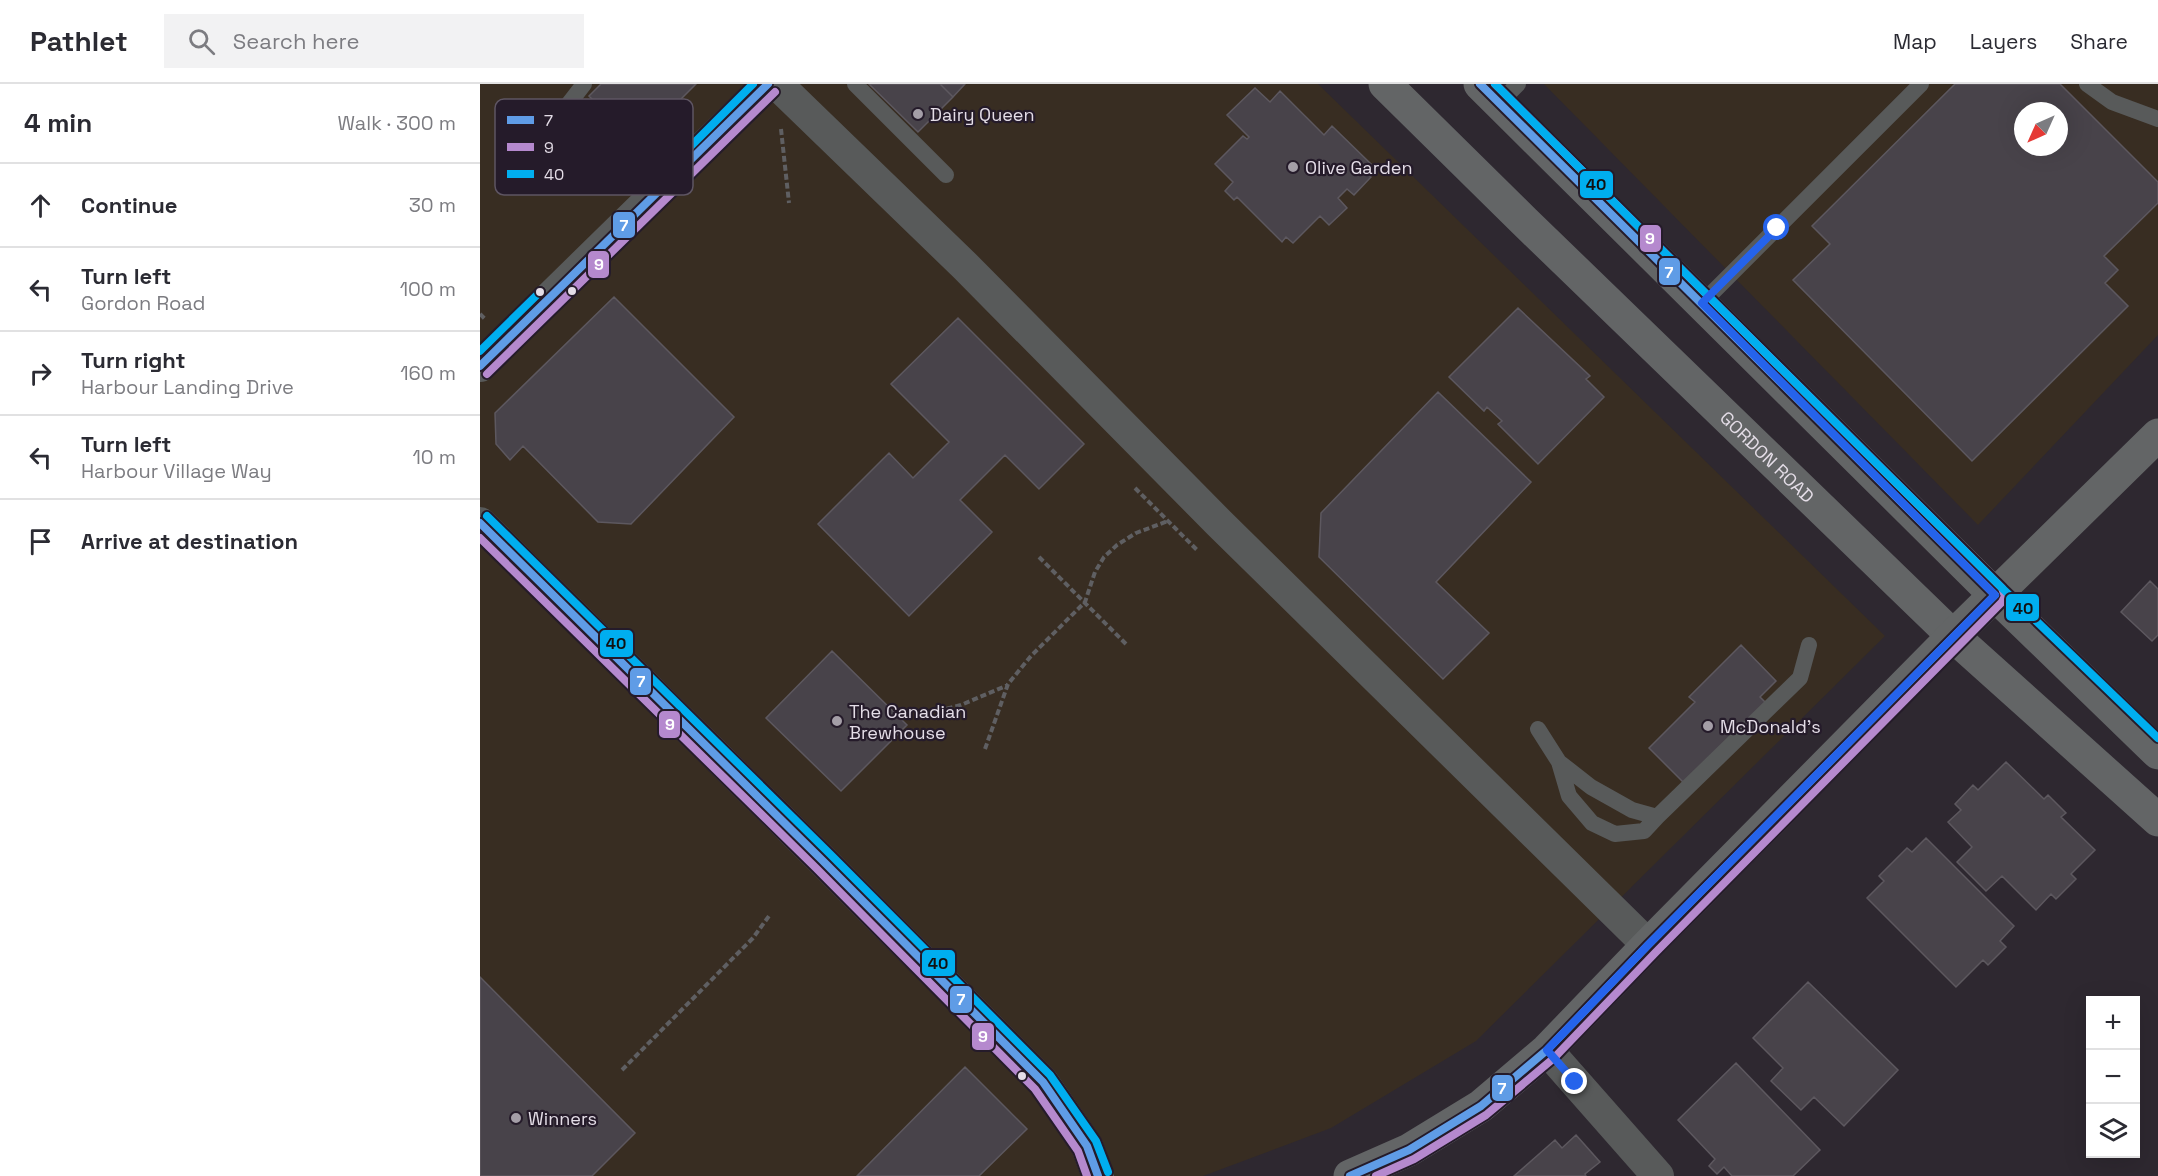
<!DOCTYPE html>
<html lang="en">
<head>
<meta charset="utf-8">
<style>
  body { margin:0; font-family:"Space Grotesk",sans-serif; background:#f2f2f3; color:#2b2b33 }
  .controls { position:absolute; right:18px; bottom:18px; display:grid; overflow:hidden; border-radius:0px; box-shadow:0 6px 24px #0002 }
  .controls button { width:54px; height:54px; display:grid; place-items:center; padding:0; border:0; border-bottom:2px solid #e1e1e2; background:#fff; color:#2b2b33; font:30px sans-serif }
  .compass { position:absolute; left:1534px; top:18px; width:54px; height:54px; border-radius:50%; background:#fff; box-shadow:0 6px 24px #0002; rotate:225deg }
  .stop { position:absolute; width:18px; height:18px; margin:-14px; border:4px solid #2563eb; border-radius:50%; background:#fff }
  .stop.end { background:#2563eb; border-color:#fff; box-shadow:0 2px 6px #0008 }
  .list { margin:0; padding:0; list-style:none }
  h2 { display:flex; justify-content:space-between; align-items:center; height:78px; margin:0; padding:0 24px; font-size:26px }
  h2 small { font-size:20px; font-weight:400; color:#7c7c81 }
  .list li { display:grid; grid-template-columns:39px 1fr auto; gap:18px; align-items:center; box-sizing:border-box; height:84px; padding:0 24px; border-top:2px solid #e1e1e2 }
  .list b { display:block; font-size:22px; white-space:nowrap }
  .list p { margin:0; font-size:20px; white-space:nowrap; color:#7c7c81 }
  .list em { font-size:20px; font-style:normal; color:#7c7c81 }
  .icon { flex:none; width:33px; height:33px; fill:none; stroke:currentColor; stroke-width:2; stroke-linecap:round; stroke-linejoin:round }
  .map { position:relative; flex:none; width:1678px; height:1092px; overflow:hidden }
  header { display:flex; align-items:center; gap:36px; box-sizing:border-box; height:84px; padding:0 30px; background:#fff; border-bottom:2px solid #e1e1e2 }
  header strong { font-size:28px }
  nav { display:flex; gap:33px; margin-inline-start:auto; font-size:21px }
  .search { width:420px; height:54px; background:#f2f2f3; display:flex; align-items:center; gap:15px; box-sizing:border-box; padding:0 21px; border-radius:0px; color:#7c7c81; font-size:22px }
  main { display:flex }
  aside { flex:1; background:#fff }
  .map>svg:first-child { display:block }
  .commercial { fill:#382d22; fill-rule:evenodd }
  .building { fill:#48434a; stroke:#5d585f; stroke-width:1.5; fill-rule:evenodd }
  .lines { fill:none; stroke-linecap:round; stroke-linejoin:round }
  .path { stroke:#5f5f62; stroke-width:4; stroke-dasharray:6 3; stroke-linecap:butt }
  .lane { stroke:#585a5a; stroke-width:16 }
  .street { stroke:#585a5a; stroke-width:32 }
  .secondary { stroke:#636566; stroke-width:33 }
  .bus-1-casing { stroke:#251b2a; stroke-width:12 }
  .bus-2-casing { stroke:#251b2a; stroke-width:12 }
  .bus-3-casing { stroke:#251b2a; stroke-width:12 }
  .bus-1 { stroke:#5f9ce6; stroke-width:8 }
  .bus-2 { stroke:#b589ce; stroke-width:8 }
  .bus-3 { stroke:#00aeef; stroke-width:8 }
  .route { stroke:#2563eb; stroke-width:8 }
  .poi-dot { fill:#a49ea7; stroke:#251b2a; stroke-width:2 }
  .bus-dot { fill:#e4dde7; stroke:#251b2a; stroke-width:2 }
  .labels { text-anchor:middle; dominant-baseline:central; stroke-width:4.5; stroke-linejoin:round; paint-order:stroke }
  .poi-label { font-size:18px; fill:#e4dde7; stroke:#251b2a; text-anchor:start }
  .street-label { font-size:18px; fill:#e4dde7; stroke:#251b2a }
  .key { fill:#251b2a; stroke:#5e5563; stroke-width:1.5 }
  .key-label { font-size:16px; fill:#e4dde7 }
  .line-badge { stroke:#251b2a; stroke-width:2 }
  .badge-label { font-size:16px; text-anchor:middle; font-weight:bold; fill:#fff }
  .pale-badge-label { font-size:16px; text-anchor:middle; font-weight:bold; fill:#111 }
</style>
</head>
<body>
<header>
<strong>Pathlet</strong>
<div class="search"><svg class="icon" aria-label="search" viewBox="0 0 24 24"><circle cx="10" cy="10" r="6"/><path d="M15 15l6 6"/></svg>Search here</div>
<nav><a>Map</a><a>Layers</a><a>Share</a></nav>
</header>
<main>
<aside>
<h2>4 min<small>Walk · 300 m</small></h2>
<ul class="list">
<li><svg class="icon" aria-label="ahead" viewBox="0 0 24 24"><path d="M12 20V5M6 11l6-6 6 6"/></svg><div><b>Continue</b></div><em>30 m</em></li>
<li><svg class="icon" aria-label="left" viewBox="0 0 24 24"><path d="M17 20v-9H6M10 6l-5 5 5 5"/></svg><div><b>Turn left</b><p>Gordon Road</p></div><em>100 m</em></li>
<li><svg class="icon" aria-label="right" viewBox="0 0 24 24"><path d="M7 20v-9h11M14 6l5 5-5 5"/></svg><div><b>Turn right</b><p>Harbour Landing Drive</p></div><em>160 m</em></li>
<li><svg class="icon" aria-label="left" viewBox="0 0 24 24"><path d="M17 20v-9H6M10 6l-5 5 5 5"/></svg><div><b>Turn left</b><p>Harbour Village Way</p></div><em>10 m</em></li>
<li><svg class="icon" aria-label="arrive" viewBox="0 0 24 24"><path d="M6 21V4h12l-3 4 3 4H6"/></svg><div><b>Arrive at destination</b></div></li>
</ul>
</aside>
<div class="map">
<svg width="1678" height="1092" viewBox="0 0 1678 1092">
  <rect width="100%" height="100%" fill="#2e2830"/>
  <path class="commercial" d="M0 0H838L1405 552 996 957 851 1044 723 1092H0Z
    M1064 0H1678V251L1498 441ZM1543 27H1579V63H1543Z"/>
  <path class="building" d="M121 0H216L156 60 109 12Z
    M389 0H460L473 13 438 48Z
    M460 0H485L473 13Z
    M1475 0H1580L1678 98V119L1624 172 1638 186 1625 199 1648 222 1492 377 1313 196 1350 160 1332 142ZM1543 27H1579V63H1543Z
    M775 4 790 18 800 7 844 51 852 42 891 80 885 86 891 93 874 111 867 105 858 114 867 124 849 141 840 132 813 159 806 153 802 158 757 113 754 116 745 107 753 98 735 80 763 52 767 55 769 53 747 31Z
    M134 213 254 333 151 440 118 438 43 362 30 376 16 360 15 329Z
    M1038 224 1110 292 1106 295 1124 313 1058 380 1018 340 1022 337 1007 323 1004 327 969 293Z
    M478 234 604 360 559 405 525 371 480 416 512 448 429 532 338 440 409 369 433 394 469 358 411 300Z
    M958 308 1051 398 956 498 1009 549 963 595 839 473 841 429Z
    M1670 497 1678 505V551L1672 557 1641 528Z
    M1261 561 1296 597 1280 613 1286 619 1205 700 1169 664 1215 618 1209 613Z
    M352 567 427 641 361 707 286 634Z
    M1526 678 1564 715 1568 711 1586 729 1581 733 1615 766 1591 790 1596 795 1576 815 1571 810 1556 826 1522 792 1506 807 1477 778 1492 763 1468 738 1481 726 1475 720 1493 701 1498 706Z
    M1446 754 1534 842 1520 857 1526 863 1508 881 1503 876 1476 903 1387 814 1404 797 1399 792 1427 764 1432 768Z
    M0 893 155 1049 112 1092H0Z
    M1328 898 1418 986 1364 1042 1334 1013 1321 1026 1291 997 1303 984 1273 954Z
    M1256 979 1340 1066 1313 1092H1252L1244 1083 1237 1090 1229 1082 1235 1075 1198 1036Z
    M485 983 547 1045 499 1092H377Z
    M1096 1051 1120 1078 1105 1090 1106 1092H1034L1075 1056 1082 1064Z"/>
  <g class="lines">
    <path class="path" d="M301 45 309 119
      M0 230 6 236
      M655 404 717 466
      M559 473 646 560
      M458 627 481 621 528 601
      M505 665 528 600 551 572 605 518 615 488 624 473 637 461 656 449 688 437
      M142 986 273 854 289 832"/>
    <path class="lane" d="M375 0 466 91
      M1607 0 1632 18 1678 35
      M1019 19 1038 0
      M66 49 104 0
      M1222 219 1441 0
      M1058 645 1079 678 1111 703 1152 726 1177 733 1320 594 1329 561
      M1079 678 1089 712 1112 739 1135 750 1164 747 1177 733"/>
    <path class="street" d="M297 0 485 182 739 439 1168 861
      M0 282 288 0
      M0 439 343 777 563 998 607 1062 618 1092
      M1067 966 1178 1092"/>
    <g class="secondary">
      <path id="s1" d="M905 0 1044 137 1473 552 1678 736"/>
      <path d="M1000 0 1515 511 1678 669"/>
      <path d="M870 1092 929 1066 1001 1022 1067 966 1168 861 1473 552 1678 351"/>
    </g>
    <defs>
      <path id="bus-1" d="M0 282 288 0
        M0 439 343 777 563 998 607 1062 618 1092
        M870 1092 929 1066 1001 1022 1067 966 1168 861 1515 511 1000 0"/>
      <path id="bus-2" d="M7 290 295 8
        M0 454 336 784 555 1005 598 1067 607 1092
        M896 1092 934 1075 1006 1031 1074 974 1176 868 1522 518 1525 512 1522 504 1015 0"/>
      <path id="bus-3" d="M1015 0 1522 504 1678 654
        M180 93 273 0
        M0 267 60 208
        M7 432 350 770 570 991 616 1057 628 1088"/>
    </defs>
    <use href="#bus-1" class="bus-1-casing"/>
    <use href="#bus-2" class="bus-2-casing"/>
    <use href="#bus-3" class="bus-3-casing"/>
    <use href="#bus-1" class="bus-1"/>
    <use href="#bus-2" class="bus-2"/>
    <use href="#bus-3" class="bus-3"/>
  </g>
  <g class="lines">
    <path class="route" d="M1095 998 1067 966 1168 861 1515 511 1222 219 1297 144"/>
  </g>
  <g class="poi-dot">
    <circle cx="438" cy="30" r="6"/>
    <circle cx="813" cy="83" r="6"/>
    <circle cx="357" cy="637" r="6"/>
    <circle cx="1228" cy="642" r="6"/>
    <circle cx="36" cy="1034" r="6"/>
  </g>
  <g class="bus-dot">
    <circle cx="92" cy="207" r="5"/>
    <circle cx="60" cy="208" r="5"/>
    <circle cx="542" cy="992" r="5"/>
  </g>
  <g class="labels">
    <g class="poi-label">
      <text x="450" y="30">Dairy Queen</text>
      <text x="825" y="83">Olive Garden</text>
      <text x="369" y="627">The Canadian<tspan x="369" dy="21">Brewhouse</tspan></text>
      <text x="1240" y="642">McDonald's</text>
      <text x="48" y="1034">Winners</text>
    </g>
    <g class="street-label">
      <text stroke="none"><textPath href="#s1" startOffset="534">GORDON ROAD</textPath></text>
    </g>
  </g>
  <rect x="15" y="15" width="198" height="96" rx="9" class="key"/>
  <rect x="27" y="32" width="27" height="8" fill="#5f9ce6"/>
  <rect x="27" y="59" width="27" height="8" fill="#b589ce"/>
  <rect x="27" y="86" width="27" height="8" fill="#00aeef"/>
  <g class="key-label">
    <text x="64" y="42">7</text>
    <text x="64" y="69">9</text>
    <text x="64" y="96">40</text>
  </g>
  <g class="line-badge">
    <rect x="1099" y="86" width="35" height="29" rx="6" fill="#00aeef"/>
    <rect x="132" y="127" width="24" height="28" rx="6" fill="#5f9ce6"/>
    <rect x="1159" y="140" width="23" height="29" rx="6" fill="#b589ce"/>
    <rect x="107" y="166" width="23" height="29" rx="6" fill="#b589ce"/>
    <rect x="1178" y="173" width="23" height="29" rx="6" fill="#5f9ce6"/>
    <rect x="1525" y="509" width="35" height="29" rx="6" fill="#00aeef"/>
    <rect x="119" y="545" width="35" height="29" rx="6" fill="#00aeef"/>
    <rect x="149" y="583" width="23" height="29" rx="6" fill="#5f9ce6"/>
    <rect x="178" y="626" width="23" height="29" rx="6" fill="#b589ce"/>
    <rect x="441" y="865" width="35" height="28" rx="6" fill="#00aeef"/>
    <rect x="469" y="901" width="24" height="29" rx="6" fill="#5f9ce6"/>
    <rect x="491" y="938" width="24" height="29" rx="6" fill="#b589ce"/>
    <rect x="1011" y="990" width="23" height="28" rx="6" fill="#5f9ce6"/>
  </g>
  <g class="badge-label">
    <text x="144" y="147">7</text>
    <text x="1170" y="160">9</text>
    <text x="119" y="186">9</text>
    <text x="1189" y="194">7</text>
    <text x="161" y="603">7</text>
    <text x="190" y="646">9</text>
    <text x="481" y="921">7</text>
    <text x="503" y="958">9</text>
    <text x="1022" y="1010">7</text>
  </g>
  <g class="pale-badge-label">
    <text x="1116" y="106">40</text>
    <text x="1543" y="530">40</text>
    <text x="136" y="565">40</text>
    <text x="458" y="885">40</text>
  </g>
</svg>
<div class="controls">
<button>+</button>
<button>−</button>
<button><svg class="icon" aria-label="layers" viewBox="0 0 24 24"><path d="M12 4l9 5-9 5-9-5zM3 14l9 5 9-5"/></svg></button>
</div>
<svg class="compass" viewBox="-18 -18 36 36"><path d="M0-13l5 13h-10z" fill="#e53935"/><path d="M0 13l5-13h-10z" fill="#7c7c81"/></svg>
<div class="stop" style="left:1297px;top:144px"></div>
<div class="stop end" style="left:1095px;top:998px"></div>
</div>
</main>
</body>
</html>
